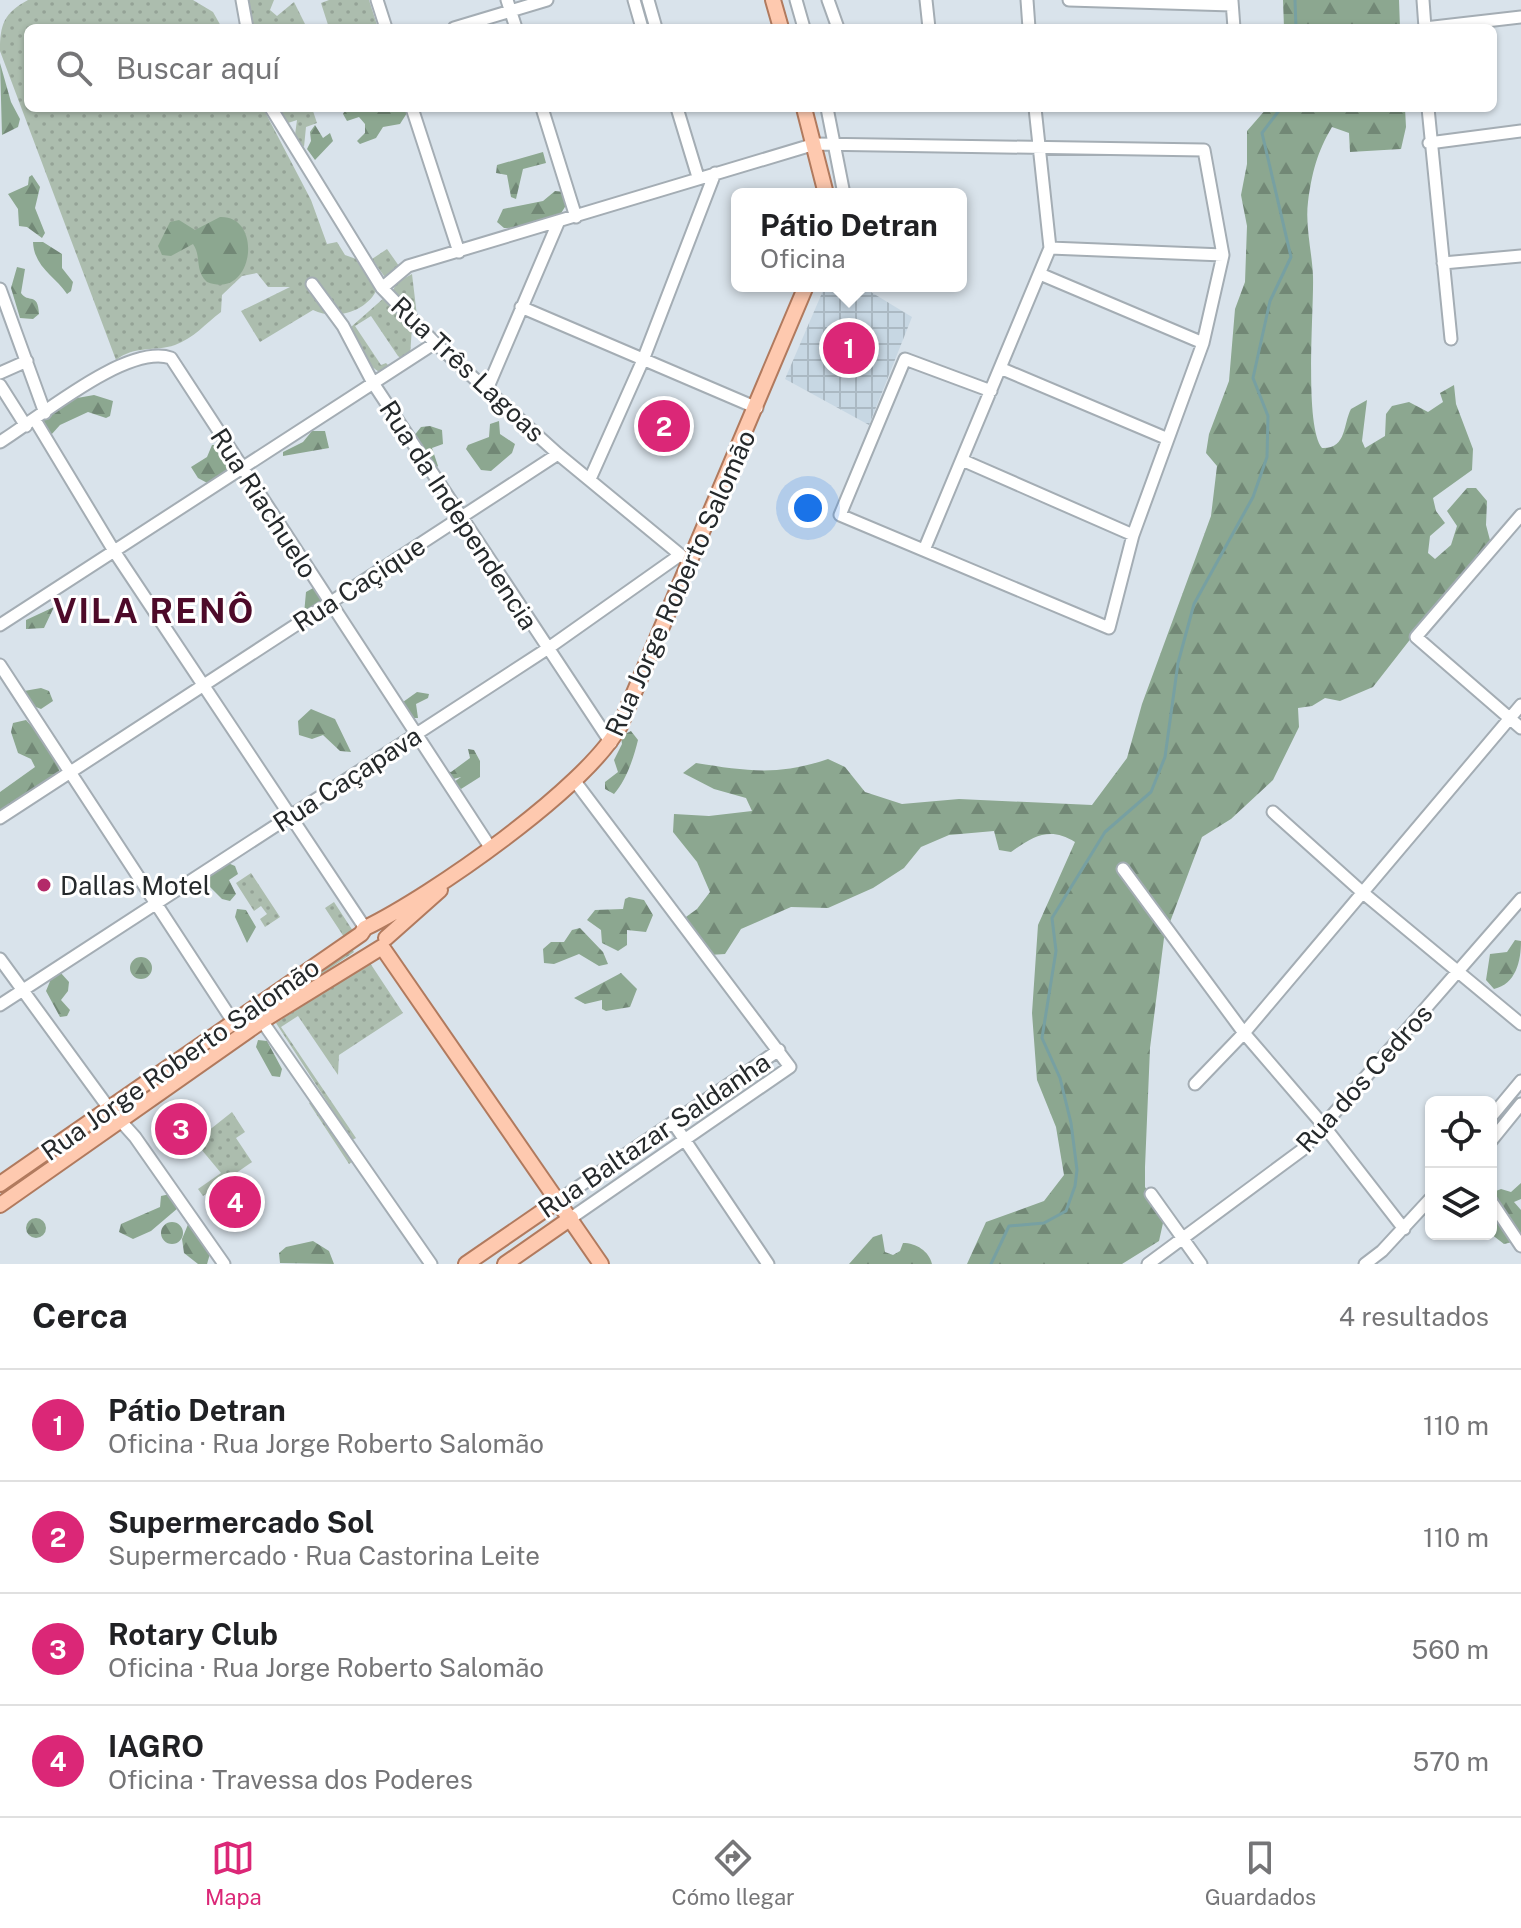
<!DOCTYPE html>
<html lang="es">
<head>
<meta charset="utf-8">
<style>
  body { margin:0; font-family:"Public Sans",sans-serif; background:#f6f6f6; color:#202124 }
  .controls { position:absolute; right:24px; bottom:24px; display:grid; overflow:hidden; border-radius:12px; box-shadow:0 2px 6px #0004 }
  .controls button { width:72px; height:72px; display:grid; place-items:center; padding:0; border:0; border-bottom:2px solid #e0e0e0; background:#fff; color:#202124; font:40px sans-serif }
  .you { position:absolute; left:808px; top:508px; width:28px; height:28px; margin:-20px; border:6px solid #fff; border-radius:50%; background:#1a73e8; box-shadow:0 0 0 12px #1a73e833 }
  .badge { display:grid; place-items:center; width:52px; height:52px; border-radius:50%; background:#db2777; color:#fff; font-size:26px; font-weight:700 }
  .pin { position:absolute; translate:-50% -50%; border:4px solid #fff; box-shadow:0 2px 8px #0006 }
  .popup { position:absolute; left:731px; top:188px; width:236px; height:104px; box-sizing:border-box; display:grid; place-content:center; border-radius:12px; background:#fff; filter:drop-shadow(0 2px 6px #0005); font-size:26px; white-space:nowrap; color:#757577 }
  .popup b { font-size:30px; color:#202124 }
  .popup::after { content:''; position:absolute; left:50%; top:100%; margin-left:-16px; border:16px solid transparent; border-top-color:#fff }
  .list { margin:0; padding:0; list-style:none }
  h2 { display:flex; justify-content:space-between; align-items:center; height:104px; margin:0; padding:0 32px; font-size:34px }
  h2 small { font-size:26px; font-weight:400; color:#757577 }
  .list li { display:grid; grid-template-columns:52px 1fr auto; gap:24px; align-items:center; box-sizing:border-box; height:112px; padding:0 32px; border-top:2px solid #e0e0e0 }
  .list b { display:block; font-size:30px; white-space:nowrap }
  .list p { margin:0; font-size:26px; white-space:nowrap; color:#757577 }
  .list em { font-size:26px; font-style:normal; color:#757577 }
  .icon { flex:none; width:44px; height:44px; fill:none; stroke:currentColor; stroke-width:2; stroke-linecap:round; stroke-linejoin:round }
  .map { position:relative; flex:none; width:1521px; height:1264px; overflow:hidden }
  .search { position:absolute; background:#fff; box-shadow:0 2px 6px #0004; left:24px; right:24px; top:24px; height:88px; display:flex; align-items:center; gap:20px; box-sizing:border-box; padding:0 28px; border-radius:12px; color:#757577; font-size:30px }
  .sheet { height:552px; background:#fff }
  nav { display:flex; justify-content:space-around; align-items:center; box-sizing:border-box; height:112px; border-top:2px solid #e0e0e0; background:#fff; font-size:22px; color:#757577 }
  nav a { display:grid; justify-items:center; gap:4px }
  nav .on { color:#db2777 }
  .map>svg:first-child { display:block }
  .industrial { fill:url(#industrial-grid) }
  .grass { fill:url(#grass-dots) }
  .forest { fill:url(#forest-firs) }
  .lines { fill:none; stroke-linecap:round; stroke-linejoin:round }
  .stream { stroke:#77a0a2; stroke-width:3 }
  .minor-casing { stroke:#a4adb4; stroke-width:15 }
  .major-casing { stroke:#b17a5e; stroke-width:18 }
  .minor { stroke:#fff; stroke-width:11 }
  .major { stroke:#fec9af; stroke-width:14 }
  .poi-dot { fill:#b32a69; stroke:#fff; stroke-width:3 }
  .labels { text-anchor:middle; dominant-baseline:central; stroke-width:6; stroke-linejoin:round; paint-order:stroke }
  .street-label { font-size:26px; fill:#25292b; stroke:#fff }
  .poi-label { font-size:26px; fill:#25292b; stroke:#fff; text-anchor:start }
  .district-label { font-size:34px; font-weight:bold; letter-spacing:2px; fill:#4d0a29; stroke:#fff }
</style>
</head>
<body>
<div class="map">
<svg width="1521" height="1264" viewBox="0 0 1521 1264">
  <defs>
    <pattern id="industrial-grid" width="8" height="8" patternUnits="userSpaceOnUse" patternTransform="scale(2)"><rect width="8" height="8" fill="#c7d7e3"/><path d="M0 4h8M4 0v8" fill="none" stroke="#abb9c3"/></pattern>
    <pattern id="grass-dots" width="8" height="8" patternUnits="userSpaceOnUse" patternTransform="scale(2)"><rect width="8" height="8" fill="#acbdae"/><path d="M2 2h.1M6 6h.1" fill="none" stroke="#94a296" stroke-width="1.8" stroke-linecap="round"/></pattern>
    <pattern id="forest-firs" width="22" height="20" patternUnits="userSpaceOnUse" patternTransform="scale(2)"><rect width="22" height="20" fill="#8ca790"/><path d="M5 1l3.5 6h-7zM16 11l3.5 6h-7z" fill="#728876"/></pattern>
  </defs>
  <rect width="100%" height="100%" fill="#d9e3eb"/>
  <path class="industrial" d="M825 286H861L912 317 869 425 785 379Z"/>
  <path class="grass" d="M28 0H193L213 12 222 28H28V108H263L311 200 327 244 337 242 345 255 359 260 378 287C368 312 335 321 313 310L260 342 241 311 290 287H268L257 273 242 276 222 295 221 312C205 324 194 338 175 345 154 352 135 345 116 360L0 51C0 24 4 13 28 0Z
    M245 0H274L270 10 277 16 294 2 307 28H251Z
    M329 0H369L378 28H329L321 3Z
    M278 108H312L317 123 306 127 304 147 295 135 297 120 288 123Z
    M387 249 399 266 389 277 384 276 372 259Z
    M412 274 417 316 393 291 396 283Z
    M385 297 412 327 410 356 403 360 398 356 371 316 355 326 381 365 386 363 392 369 385 374C369 371 352 342 351 327Z
    M251 873 280 917 265 927 260 919 267 914 261 906 254 911 236 883Z
    M334 902 353 931 344 937 325 908Z
    M352 949 354 952 121 1111 119 1108Z
    M370 963 403 1013 339 1055 338 1075 298 1016 281 1027 356 1138 352 1140 276 1023Z
    M315 1099 356 1159 349 1164 309 1103Z
    M232 1112 245 1132 236 1138 252 1162 203 1196 198 1189 221 1173 201 1149 192 1153 188 1147Z"/>
  <path class="forest" d="M1283 0H1399L1400 28H1284Z
    M0 63 11 102 20 119 18 127 2 135Z
    M346 108H406L407 113 400 124 383 127 376 138 360 144 357 141 365 133V124L359 117 347 121 343 114Z
    M1267 108H1405L1406 127 1401 149 1350 152 1349 133 1332 127C1317 152 1312 173 1308 202 1305 226 1312 252 1313 276 1314 310 1304 426 1322 448 1347 449 1343 424 1351 409L1367 400 1362 441 1365 448 1385 436 1386 414 1392 406 1409 402 1428 412 1443 402 1440 393 1454 385 1456 404 1473 449 1472 470 1433 498 1436 511 1445 523 1430 536 1428 553 1435 559 1451 545 1457 526 1447 511 1467 488H1476L1487 501 1486 525 1491 544 1484 555 1455 582 1373 687 1340 701 1325 698 1312 706 1298 708 1299 727 1273 780 1231 819 1202 837 1164 938 1150 1048 1145 1167V1187L1160 1208 1163 1223 1159 1241 1122 1264H967L986 1222 1044 1201 1064 1175 1056 1127 1037 1080 1032 1013 1038 925 1075 842C1050 826 1033 836 1011 852L999 850 994 831 949 835 921 847 904 868 873 888 828 908 791 907 741 929 725 954 709 955 679 922 697 909 710 892 697 862 673 832 674 814 709 816 752 811 746 798 714 789 683 773 696 763C746 771 779 776 828 759L845 767 865 792 902 804 959 799 1092 805 1127 758 1142 704 1211 516 1217 466 1206 453 1209 434 1229 381 1235 309 1245 282 1247 226 1241 195 1247 164V131Z
    M315 125 323 138 330 133 333 141 315 160 307 149 311 141 310 132Z
    M543 152 546 163 523 169 516 199 511 197 507 175 496 173 497 165Z
    M32 175 40 187 35 208 45 233 42 238 27 227 19 226 18 209 8 194 28 185 29 177Z
    M555 191 564 192 570 199 553 226C535 222 522 228 504 228L497 222 503 209 543 201Z
    M220 217C264 215 254 301 207 282 194 270 202 257 193 244L171 256 162 255 158 246 170 222 179 220 195 230Z
    M33 242H43L62 254V268L73 282 71 291 67 294C55 276 34 267 33 242Z
    M17 267 25 269 21 293C28 304 38 291 39 314L33 319 20 318 11 288Z
    M94 395 113 401 110 416 106 418 88 412 60 425 51 435 46 434 41 418 66 400Z
    M499 421 500 434 515 444 512 453 491 471 481 470 466 449 468 445 489 437 490 424Z
    M430 426 442 430 443 444 432 448 438 466 435 469C416 467 412 460 409 442L421 427Z
    M312 431H325L329 448 283 456V452L303 442Z
    M212 445H221L232 453 234 472 211 485 198 478 191 467 207 457Z
    M315 587 324 599 319 609 304 614 306 592Z
    M54 607 44 628 26 629V620Z
    M41 688 49 691 53 701 41 709 26 703 24 691Z
    M417 692 429 694 428 698 416 704 418 718H409L402 711 403 702Z
    M311 709 335 719 351 752 340 751 323 735 312 739 299 735 298 721Z
    M26 720 51 748 60 772 30 797 0 814V792L35 767 31 759 18 753 11 732 13 723Z
    M631 731 638 740C634 757 626 781 614 794L605 789V782L618 772 614 760 622 744 621 736Z
    M468 749 474 750 480 761V777L461 789 454 782 461 777 450 780 445 771 451 772 470 758Z
    M228 863 235 866 238 874 229 880 236 894 230 901 222 899 205 882 206 877Z
    M629 897 644 900 653 915 646 932 627 930V945L618 951 602 943 601 930 587 920 595 910 623 909 625 899Z
    M237 909 246 910 256 927 247 943 235 917Z
    M580 928 603 952 608 964 599 966 579 954 554 964 544 963 543 949 551 942H564L572 930Z
    M1515 940 1521 941C1521 961 1516 984 1494 989L1486 980 1490 954 1507 952Z
    M130 968a11 11 0 1 1 22 0a11 11 0 1 1-22 0Z
    M60 972 69 982 68 991 61 1000 70 1010 67 1016 60 1017 46 991 53 974Z
    M621 973 637 989 630 1007 606 1011 602 1009V1000L585 1004 574 998Z
    M258 1040 267 1041 282 1069 280 1077 272 1076 256 1047Z
    M1521 1183V1199L1514 1202 1521 1210V1240L1504 1244 1491 1234V1193L1501 1189 1511 1192Z
    M170 1194 179 1199 178 1208 151 1231 133 1239 119 1232 121 1224 160 1207 161 1196Z
    M26 1228a10 10 0 1 1 20 0a10 10 0 1 1-20 0Z
    M189 1222 212 1247 207 1264H198L184 1253 182 1239Z
    M161 1233a11 11 0 1 1 22 0a11 11 0 1 1-22 0Z
    M882 1234 885 1252 893 1255 900 1251 903 1243C916 1243 929 1251 932 1264H849L873 1237Z
    M313 1241 329 1251 334 1264 280 1263 279 1253 286 1247Z"/>
  <g class="lines">
    <path class="stream" d="M1295 0 1296 28
      M991 1264 1009 1226 1044 1223 1066 1211 1075 1186 1077 1170 1071 1123 1060 1078 1042 1038 1056 951 1052 918 1105 832 1151 792 1165 757 1178 663 1194 604 1253 497 1267 457 1268 416 1253 378 1270 301 1291 257 1262 133 1281 108"/>
    <defs>
      <path id="minor" d="M242 0 247 28
        M377 0 386 28
        M507 0 516 28
        M634 0 642 28
        M648 0 656 28
        M796 0 804 28
        M828 0 838 28
        M926 0 929 28
        M1027 0 1029 28
        M1069 0 1232 5
        M1423 0 1425 28
        M1232 1 1234 28
        M454 28 547 0
        M1425 28 1521 17
        M271 108 382 288 435 343 558 454 683 557
        M412 108 459 252
        M542 108 576 217
        M677 108 698 177
        M827 108 844 194
        M1428 108 1451 339
        M1429 143 1521 131
        M1050 248 1223 255
        M1443 263 1521 256
        M1040 274 1203 343
        M312 284 343 326 373 383 611 743
        M382 288 408 266 815 144 1204 150 1223 255 1203 343 1133 535 1109 628 840 515 905 359 991 391
        M0 289 45 413
        M521 307 757 408
        M1000 368 1168 439
        M0 373 27 361
        M0 385 26 426
        M488 387 558 223
        M35 420 114 551 365 928
        M0 442C39 418 127 343 171 358L490 847
        M962 460 1133 535
        M590 479 643 360 715 173
        M1521 515 1416 637 1521 728
        M924 550 1050 248 1035 108
        M0 625 435 343
        M0 665 234 1023
        M1273 812 1362 892 1521 1024
        M0 818 558 454
        M1123 869 1244 1033 1324 1126 1404 1229
        M0 959 108 1107 135 1137 224 1264
        M0 1005 547 649 680 555
        M262 1021 431 1264
        M1195 1084 1244 1033 1521 705
        M1491 1117 1521 1081
        M674 1124 768 1264
        M1491 1141 1521 1104
        M1151 1194 1201 1264
        M559 1200 779 1050
        M1491 1201 1521 1246
        M571 1218 790 1067 574 780
        M1148 1264 1302 1150 1521 899
        M1365 1264 1382 1251 1431 1198"/>
      <path id="major" d="M773 0 781 28
        M804 108 826 194
        M386 938 440 890
        M382 947 601 1264
        M0 1184 361 934 365 928C431 896 585 789 620 726L806 286
        M0 1205 262 1021 382 947
        M466 1264 559 1200
        M505 1264 571 1218"/>
    </defs>
    <use href="#minor" class="minor-casing"/>
    <use href="#major" class="major-casing"/>
    <use href="#minor" class="minor"/>
    <use href="#major" class="major"/>
  </g>
  <circle class="poi-dot" cx="44" cy="885" r="8"/>
  <g class="labels">
    <g class="street-label">
      <text transform="translate(468 369) rotate(43)">Rua Três Lagoas</text>
      <text transform="translate(264 503) rotate(57)">Rua Riachuelo</text>
      <text transform="translate(459 515) rotate(57)">Rua da Independencia</text>
      <text transform="translate(680 583) rotate(-66)">Rua Jorge Roberto Salomão</text>
      <text transform="translate(359 584) rotate(-33)">Rua Caçique</text>
      <text transform="translate(347 779) rotate(-33)">Rua Caçapava</text>
      <text transform="translate(180 1059) rotate(-35)">Rua Jorge Roberto Salomão</text>
      <text transform="translate(1364 1078) rotate(-48)">Rua dos Cedros</text>
      <text transform="translate(654 1135) rotate(-34)">Rua Baltazar Saldanha</text>
    </g>
    <g class="poi-label">
      <text x="60" y="885">Dallas Motel</text>
    </g>
    <g class="district-label">
      <text x="154" y="611">VILA RENÔ</text>
    </g>
  </g>
</svg>
<div class="controls">
<button><svg class="icon" aria-label="locate" viewBox="0 0 24 24"><circle cx="12" cy="12" r="6"/><path d="M12 2v4M12 18v4M2 12h4M18 12h4"/></svg></button>
<button><svg class="icon" aria-label="layers" viewBox="0 0 24 24"><path d="M12 4l9 5-9 5-9-5zM3 14l9 5 9-5"/></svg></button>
</div>
<div class="you"></div>
<div class="pin badge" style="left:849px;top:348px">1</div>
<div class="popup"><b>Pátio Detran</b>Oficina</div>
<div class="pin badge" style="left:664px;top:426px">2</div>
<div class="pin badge" style="left:181px;top:1129px">3</div>
<div class="pin badge" style="left:235px;top:1202px">4</div>
<div class="search"><svg class="icon" aria-label="search" viewBox="0 0 24 24"><circle cx="10" cy="10" r="6"/><path d="M15 15l6 6"/></svg>Buscar aquí</div>
</div>
<section class="sheet">
<h2>Cerca<small>4 resultados</small></h2>
<ul class="list">
<li><span class="badge">1</span><div><b>Pátio Detran</b><p>Oficina · Rua Jorge Roberto Salomão</p></div><em>110 m</em></li>
<li><span class="badge">2</span><div><b>Supermercado Sol</b><p>Supermercado · Rua Castorina Leite</p></div><em>110 m</em></li>
<li><span class="badge">3</span><div><b>Rotary Club</b><p>Oficina · Rua Jorge Roberto Salomão</p></div><em>560 m</em></li>
<li><span class="badge">4</span><div><b>IAGRO</b><p>Oficina · Travessa dos Poderes</p></div><em>570 m</em></li>
</ul>
</section>
<nav>
<a class="on"><svg class="icon" aria-label="map" viewBox="0 0 24 24"><path d="M3 6l6-2 6 2 6-2v14l-6 2-6-2-6 2zM9 4v14M15 6v14"/></svg>Mapa</a>
<a><svg class="icon" aria-label="directions" viewBox="0 0 24 24"><path d="M12 3l9 9-9 9-9-9zM9 14v-3h6M13 9l2 2-2 2"/></svg>Cómo llegar</a>
<a><svg class="icon" aria-label="saved" viewBox="0 0 24 24"><path d="M7 4h10v16l-5-4-5 4z"/></svg>Guardados</a>
</nav>
</body>
</html>
